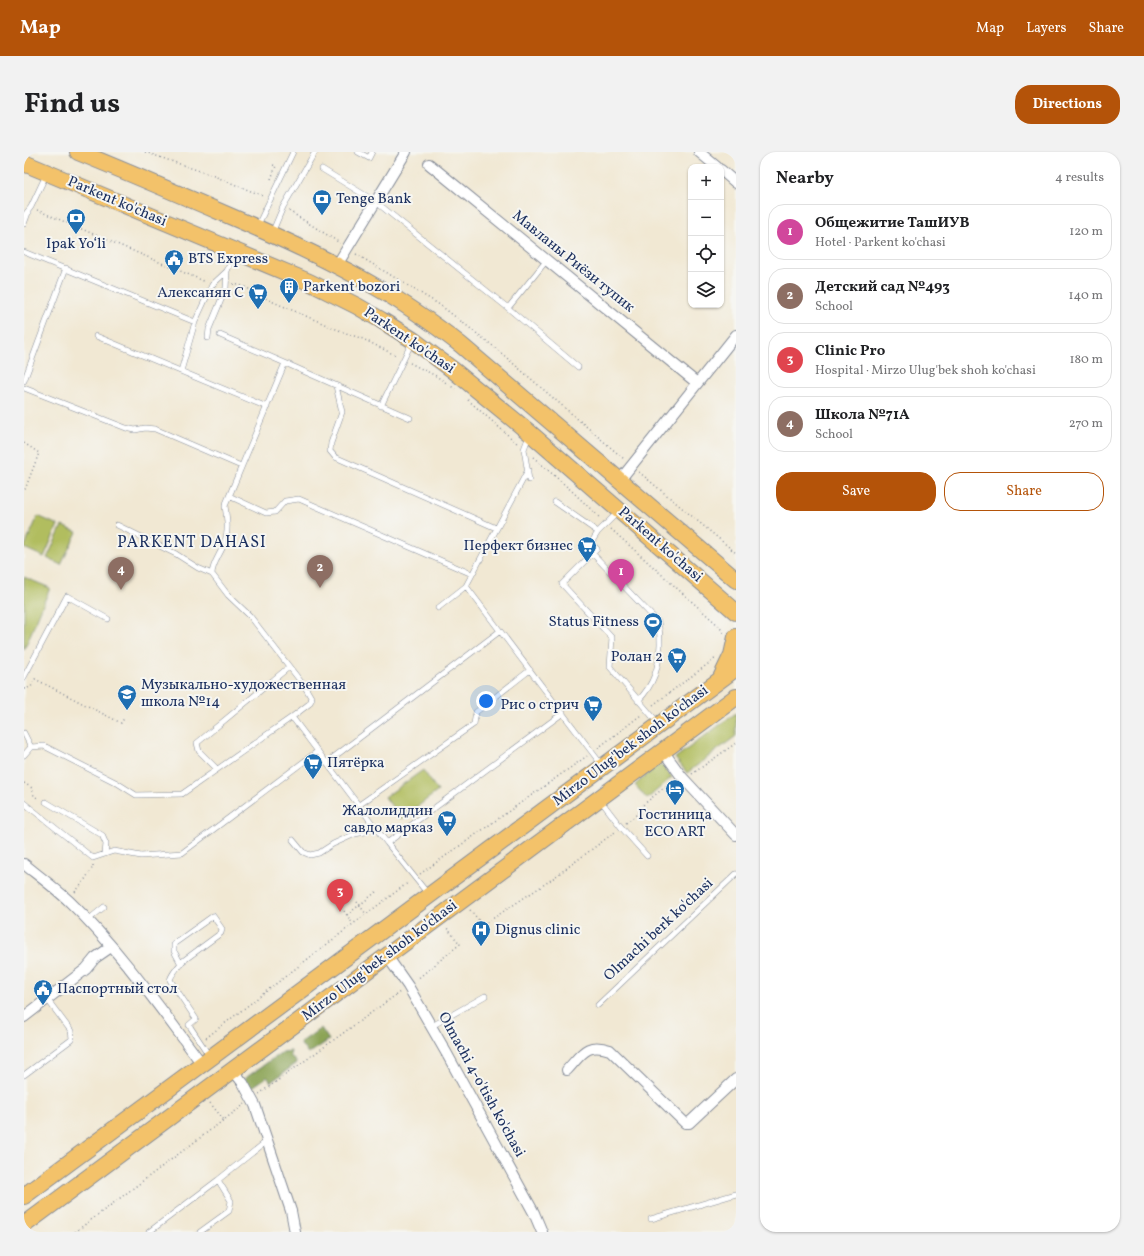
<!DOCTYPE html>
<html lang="en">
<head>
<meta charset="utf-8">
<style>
  body { margin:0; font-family:Vollkorn,serif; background:#f2f2f2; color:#202124 }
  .controls { position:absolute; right:12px; top:12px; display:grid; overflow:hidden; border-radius:8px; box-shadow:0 1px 3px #0004 }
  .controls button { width:36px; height:36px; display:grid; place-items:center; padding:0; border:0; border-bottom:1px solid #e0e0e0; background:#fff; color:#202124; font:20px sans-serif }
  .you { position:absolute; left:462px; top:549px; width:14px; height:14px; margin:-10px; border:3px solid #fff; border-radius:50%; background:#1a73e8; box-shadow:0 0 0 6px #1a73e833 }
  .badge { display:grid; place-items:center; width:26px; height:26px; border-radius:50%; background:#b45309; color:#fff; font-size:13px; font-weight:700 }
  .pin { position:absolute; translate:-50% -33px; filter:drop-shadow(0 1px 2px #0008) }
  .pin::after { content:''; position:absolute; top:21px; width:14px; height:12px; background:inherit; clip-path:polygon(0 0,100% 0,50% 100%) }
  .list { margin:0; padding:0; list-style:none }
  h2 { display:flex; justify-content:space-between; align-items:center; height:52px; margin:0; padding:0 16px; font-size:17px }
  h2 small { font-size:13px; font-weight:400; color:#757577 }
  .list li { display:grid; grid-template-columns:26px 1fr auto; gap:12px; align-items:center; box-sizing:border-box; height:56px; margin:0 8px 8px; padding:0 8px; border:1px solid #e0e0e0; border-radius:16px }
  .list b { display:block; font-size:15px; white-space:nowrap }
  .list p { margin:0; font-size:13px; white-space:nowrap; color:#757577 }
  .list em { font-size:13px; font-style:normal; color:#757577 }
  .actions { display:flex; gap:8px; padding:12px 16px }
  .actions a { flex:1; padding:9px 0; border:1px solid #b45309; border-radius:16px; text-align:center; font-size:14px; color:#b45309 }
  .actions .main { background:#b45309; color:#fff }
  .icon { flex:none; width:22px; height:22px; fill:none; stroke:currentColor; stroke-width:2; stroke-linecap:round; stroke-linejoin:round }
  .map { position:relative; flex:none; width:712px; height:1080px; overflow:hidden; border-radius:16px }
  header { display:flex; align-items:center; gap:24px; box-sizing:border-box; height:56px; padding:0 20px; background:#b45309; color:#fff }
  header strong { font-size:19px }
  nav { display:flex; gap:22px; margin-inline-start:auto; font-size:14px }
  .intro { display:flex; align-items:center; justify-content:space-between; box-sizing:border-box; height:96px; padding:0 24px }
  h1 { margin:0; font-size:28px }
  .button { padding:10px 18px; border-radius:16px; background:#b45309; color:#fff; font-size:14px; font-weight:700 }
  main { display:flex; gap:24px; padding:0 24px }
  aside { flex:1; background:#fff; border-radius:16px; box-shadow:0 1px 3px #0004 }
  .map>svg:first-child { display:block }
  .green { fill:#b1bd5f; stroke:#66765e }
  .forest { fill:#8ca456; stroke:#546a5a }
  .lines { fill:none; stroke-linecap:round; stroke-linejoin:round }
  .service-casing { stroke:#868c98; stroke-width:6 }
  .minor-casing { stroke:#868c98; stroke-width:12 }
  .primary-casing { stroke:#868c98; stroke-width:18 }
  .path { stroke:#868c98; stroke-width:1.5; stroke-dasharray:1 3; stroke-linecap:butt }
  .service { stroke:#fff; stroke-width:5 }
  .minor { stroke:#fff; stroke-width:10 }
  .primary { stroke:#f3c26a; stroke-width:16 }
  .labels { text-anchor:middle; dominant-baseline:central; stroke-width:4; stroke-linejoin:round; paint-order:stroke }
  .poi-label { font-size:15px; fill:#1b2f5e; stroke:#f6f6f2; text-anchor:start }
  .street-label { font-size:15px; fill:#1b2f5e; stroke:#f6f6f2 }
  .neighbourhood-label { font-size:16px; letter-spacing:1px; fill:#1b2f5e; stroke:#f6f6f2 }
</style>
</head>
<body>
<header>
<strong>Map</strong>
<nav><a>Map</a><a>Layers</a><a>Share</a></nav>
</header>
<div class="intro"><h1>Find us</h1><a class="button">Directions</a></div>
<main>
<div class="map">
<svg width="712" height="1080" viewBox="0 0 712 1080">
  <rect width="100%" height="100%" fill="#f6f6f2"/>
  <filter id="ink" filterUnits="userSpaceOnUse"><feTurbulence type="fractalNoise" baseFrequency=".025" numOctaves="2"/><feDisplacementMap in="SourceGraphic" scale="8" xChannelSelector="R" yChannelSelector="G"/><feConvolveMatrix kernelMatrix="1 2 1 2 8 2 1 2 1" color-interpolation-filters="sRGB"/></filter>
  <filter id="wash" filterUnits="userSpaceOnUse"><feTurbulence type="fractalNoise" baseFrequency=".012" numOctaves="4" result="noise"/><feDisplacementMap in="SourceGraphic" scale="16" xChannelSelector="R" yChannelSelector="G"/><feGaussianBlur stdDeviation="0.9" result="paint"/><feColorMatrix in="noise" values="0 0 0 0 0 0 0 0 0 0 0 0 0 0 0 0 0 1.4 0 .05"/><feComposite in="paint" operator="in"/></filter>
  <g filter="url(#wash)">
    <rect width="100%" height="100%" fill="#f1e8d3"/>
    <path class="green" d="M14 364 34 373 20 405 0 396Z
      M38 374 53 380 37 413 23 406Z
      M0 425 26 436 0 498Z
      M712 561V584L663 621 651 606Z
      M636 613 640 615 648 625 623 647 611 633 632 614Z
      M399 618 414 639 377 667 361 645Z"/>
    <path class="forest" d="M297 876 305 888 284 902 276 891Z
      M267 899 266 903 273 911 247 930 243 925 227 936 220 927 258 900Z"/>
  </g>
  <g filter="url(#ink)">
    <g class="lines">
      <defs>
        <path id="service" d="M334 0 345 6 348 0
          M298 17 352 50 484 156
          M0 64 7 55 22 23
          M0 72 4 61
          M233 75 269 0
          M248 81 259 55 291 0
          M0 100 171 170
          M523 108 484 156 554 215
          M72 184 243 255
          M184 186 185 177 202 136 203 119
          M261 211 386 266
          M157 219 171 170 188 133 203 119 210 102
          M0 229 42 116
          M312 234 318 260 307 291 306 299 311 305 472 376
          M0 236 102 276 111 278 121 276 131 277 217 314
          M357 254 388 190
          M505 284 500 297 505 328
          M504 318 442 434 577 612
          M205 344 242 361 251 360 261 349 275 347 448 422
          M531 350 574 380 594 360
          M93 373 152 402 174 416 188 422
          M574 380 567 391 573 397 538 432 588 486 586 515 634 571
          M569 402 634 470C636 478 636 484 636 492 635 516 630 532 614 549
          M414 456 442 434
          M0 525 43 444 84 467
          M268 565 363 691 404 742
          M0 581 7 595 0 603
          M7 595 20 594 93 631 112 643 158 642 268 565 285 552 288 547 281 535 226 464 204 443 188 422C188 412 197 401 200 392 205 380 203 367 201 354L261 211 196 183
          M302 611 476 479
          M193 617 175 599 173 591 265 515
          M577 649 597 675 623 704
          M22 650 78 683 82 692 81 702
          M0 651 69 706 90 699 117 704 158 701 294 599
          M335 653 450 572 452 560 506 518
          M269 688 279 700 286 703 295 701 309 692 331 682 341 680 350 673
          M363 691 539 561
          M64 768 80 755
          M157 812 150 799V793L151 791 189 764 198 777 197 781 159 809C154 815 148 821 146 828L172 867 165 873 186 905
          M574 853 712 722
          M408 874 461 844
          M0 923 47 888 48 886 47 879 23 847
          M627 1067 712 1042
          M125 1080 194 1028
          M176 1080 205 1059 207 1049 194 1028 243 989"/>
        <path id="minor" d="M675 0 693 15
          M405 12 673 231
          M697 18 712 31
          M313 113 382 0
          M596 328 712 183
          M639 599 658 625 712 683
          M0 712C15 724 31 736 45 749 95 797 136 856 178 912
          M363 804 384 834 423 902 510 1061 518 1080
          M0 865 62 817 71 806 87 795
          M209 918 219 931 231 953 267 1059 271 1080
          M543 918C558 902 562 890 586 898L661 971H665L712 927"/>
        <path id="primary" d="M54 0C106 21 157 43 208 65 257 86 306 108 352 135 382 152 410 172 437 193L712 428
          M0 11 285 130 333 154 357 168 389 188 429 218 506 281 712 460
          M697 526 708 503 712 485
          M0 1044 712 516
          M0 1073 712 545"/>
      </defs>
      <use href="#service" class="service-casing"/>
      <use href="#minor" class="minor-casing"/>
      <use href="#primary" class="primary-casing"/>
      <path class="path" d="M121 0 190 24 239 44
        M247 27 252 14 249 13
        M13 58 182 130
        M265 59 316 91
        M332 102 416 153 469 194 600 307
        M209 132 219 134 247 149 319 180 339 187 373 204
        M386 211 412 224 431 237
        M444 248 494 292
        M0 291 15 301 0 340
        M509 305 549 340 577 367
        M615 320 712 401
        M587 377 695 474 700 482
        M0 537 7 535 11 527 97 571 101 565
        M629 553 692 506
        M574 596 617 563
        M668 622 712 591
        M0 631 8 636 10 644 15 647
        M602 671 621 656 619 653 648 629
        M396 722 563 604
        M51 740 58 732 69 715V712
        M333 750 342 762
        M446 758 459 773 524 730 591 680
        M320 759 329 772
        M323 763 352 740
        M392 828 436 792 422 775
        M182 886 329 772 385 730
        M235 942 376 840
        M186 951 200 968
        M51 1080 221 952"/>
      <use href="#service" class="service"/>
      <use href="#minor" class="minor"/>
      <use href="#primary" class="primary"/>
    </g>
  </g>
  <defs>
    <symbol id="bank-pin" viewBox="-11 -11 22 30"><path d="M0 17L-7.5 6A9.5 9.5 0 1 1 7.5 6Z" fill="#1f6fb2" stroke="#f6f6f2"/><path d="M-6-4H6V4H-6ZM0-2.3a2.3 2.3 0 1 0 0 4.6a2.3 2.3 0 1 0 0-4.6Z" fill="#fff"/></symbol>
    <symbol id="civic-pin" viewBox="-11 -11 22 30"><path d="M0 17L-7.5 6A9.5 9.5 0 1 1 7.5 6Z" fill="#1f6fb2" stroke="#f6f6f2"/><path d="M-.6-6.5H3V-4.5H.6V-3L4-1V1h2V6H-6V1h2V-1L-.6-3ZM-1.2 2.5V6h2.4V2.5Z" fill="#fff"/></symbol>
    <symbol id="building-pin" viewBox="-11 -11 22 30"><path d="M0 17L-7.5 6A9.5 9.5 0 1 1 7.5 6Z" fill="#1f6fb2" stroke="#f6f6f2"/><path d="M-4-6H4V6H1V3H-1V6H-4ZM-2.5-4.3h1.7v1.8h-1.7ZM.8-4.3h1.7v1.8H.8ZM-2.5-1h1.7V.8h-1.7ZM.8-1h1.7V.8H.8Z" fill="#fff"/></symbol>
    <symbol id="supermarket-pin" viewBox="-11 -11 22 30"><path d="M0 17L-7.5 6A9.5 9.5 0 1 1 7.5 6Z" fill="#1f6fb2" stroke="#f6f6f2"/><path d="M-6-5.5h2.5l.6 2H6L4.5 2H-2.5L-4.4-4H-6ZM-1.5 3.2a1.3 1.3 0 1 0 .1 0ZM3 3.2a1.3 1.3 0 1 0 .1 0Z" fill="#fff"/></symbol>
    <symbol id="stadium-pin" viewBox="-11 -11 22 30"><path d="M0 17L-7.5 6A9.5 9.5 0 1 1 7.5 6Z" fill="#1f6fb2" stroke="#f6f6f2"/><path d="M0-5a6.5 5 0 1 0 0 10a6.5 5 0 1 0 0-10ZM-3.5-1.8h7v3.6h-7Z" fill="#fff"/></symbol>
    <symbol id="school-pin" viewBox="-11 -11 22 30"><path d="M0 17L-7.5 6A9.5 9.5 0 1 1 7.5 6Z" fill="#1f6fb2" stroke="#f6f6f2"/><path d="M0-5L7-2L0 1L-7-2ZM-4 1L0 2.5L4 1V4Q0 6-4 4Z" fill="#fff"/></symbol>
    <symbol id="hotel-pin" viewBox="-11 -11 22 30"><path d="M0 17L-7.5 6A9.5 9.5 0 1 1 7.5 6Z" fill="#1f6fb2" stroke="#f6f6f2"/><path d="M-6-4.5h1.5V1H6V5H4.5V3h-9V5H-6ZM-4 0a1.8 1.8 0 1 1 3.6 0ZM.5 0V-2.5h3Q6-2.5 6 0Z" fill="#fff"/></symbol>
    <symbol id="hospital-pin" viewBox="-11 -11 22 30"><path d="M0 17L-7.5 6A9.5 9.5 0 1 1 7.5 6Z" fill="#1f6fb2" stroke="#f6f6f2"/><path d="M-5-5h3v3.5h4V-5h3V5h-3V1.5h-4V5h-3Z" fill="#fff"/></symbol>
  </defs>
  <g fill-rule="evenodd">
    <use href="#bank-pin" x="287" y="36" width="22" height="30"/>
    <use href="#bank-pin" x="41" y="55" width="22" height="30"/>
    <use href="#civic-pin" x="139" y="96" width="22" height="30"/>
    <use href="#building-pin" x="254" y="124" width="22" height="30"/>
    <use href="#supermarket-pin" x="223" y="130" width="22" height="30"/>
    <use href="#supermarket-pin" x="552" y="383" width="22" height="30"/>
    <use href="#stadium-pin" x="618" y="459" width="22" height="30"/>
    <use href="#supermarket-pin" x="642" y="494" width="22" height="30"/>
    <use href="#school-pin" x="92" y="531" width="22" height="30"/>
    <use href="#supermarket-pin" x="558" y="542" width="22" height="30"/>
    <use href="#supermarket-pin" x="278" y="600" width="22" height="30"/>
    <use href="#hotel-pin" x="640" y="626" width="22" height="30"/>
    <use href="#supermarket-pin" x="412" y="657" width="22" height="30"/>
    <use href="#hospital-pin" x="446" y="767" width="22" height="30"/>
    <use href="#civic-pin" x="8" y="826" width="22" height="30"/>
  </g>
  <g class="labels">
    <g class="poi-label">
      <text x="312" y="47">Tenge Bank</text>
      <text x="52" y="92" text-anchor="middle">Ipak Yoʻli</text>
      <text x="164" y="107">BTS Express</text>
      <text x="279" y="135">Parkent bozori</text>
      <text x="220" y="141" text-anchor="end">Алексанян С</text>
      <text x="549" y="394" text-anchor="end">Перфект бизнес</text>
      <text x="615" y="470" text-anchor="end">Status Fitness</text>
      <text x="639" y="505" text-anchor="end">Ролан 2</text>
      <text x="117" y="533">Музыкально-художественная<tspan x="117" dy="17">школа №14</tspan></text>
      <text x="555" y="553" text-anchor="end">Рис о стрич</text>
      <text x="303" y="611">Пятёрка</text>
      <text x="409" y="659" text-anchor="end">Жалолиддин<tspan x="409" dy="17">савдо марказ</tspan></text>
      <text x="651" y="663" text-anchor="middle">Гостиница<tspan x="651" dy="17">ECO ART</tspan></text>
      <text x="471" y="778">Dignus clinic</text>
      <text x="33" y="837">Паспортный стол</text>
    </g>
    <g class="street-label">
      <text transform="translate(93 50) rotate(23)">Parkent ko'chasi</text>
      <text transform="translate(549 110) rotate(39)">Мавланы Риёзи тупик</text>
      <text transform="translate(385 189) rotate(34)">Parkent ko'chasi</text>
      <text transform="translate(636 393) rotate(41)">Parkent ko'chasi</text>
      <text transform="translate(607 594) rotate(-37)">Mirzo Ulug'bek shoh ko'chasi</text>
      <text transform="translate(635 778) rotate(-43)">Olmachi berk ko'chasi</text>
      <text transform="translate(356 809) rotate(-37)">Mirzo Ulug'bek shoh ko'chasi</text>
      <text transform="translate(457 933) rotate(61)">Olmachi 4-o'tish ko'chasi</text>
    </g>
    <g class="neighbourhood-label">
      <text x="168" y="391">PARKENT DAHASI</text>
    </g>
  </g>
</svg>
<div class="controls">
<button>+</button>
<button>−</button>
<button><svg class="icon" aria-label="locate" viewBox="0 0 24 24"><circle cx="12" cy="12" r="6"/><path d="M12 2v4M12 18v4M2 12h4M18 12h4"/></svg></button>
<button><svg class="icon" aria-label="layers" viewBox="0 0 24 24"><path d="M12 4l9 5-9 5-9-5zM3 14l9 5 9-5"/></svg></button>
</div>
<div class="you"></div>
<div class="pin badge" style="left:597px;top:440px;background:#d1479c">1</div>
<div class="pin badge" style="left:296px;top:436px;background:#8d6e63">2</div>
<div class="pin badge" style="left:316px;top:760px;background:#e0444e">3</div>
<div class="pin badge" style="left:97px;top:438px;background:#8d6e63">4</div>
</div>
<aside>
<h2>Nearby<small>4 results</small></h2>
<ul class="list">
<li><span class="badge" style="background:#d1479c">1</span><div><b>Общежитие ТашИУВ</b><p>Hotel · Parkent ko'chasi</p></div><em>120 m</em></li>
<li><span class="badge" style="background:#8d6e63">2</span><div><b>Детский сад №493</b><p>School</p></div><em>140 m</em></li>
<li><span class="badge" style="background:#e0444e">3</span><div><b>Clinic Pro</b><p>Hospital · Mirzo Ulug'bek shoh ko'chasi</p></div><em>180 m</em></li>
<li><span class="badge" style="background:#8d6e63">4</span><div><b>Школа №71А</b><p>School</p></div><em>270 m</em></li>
</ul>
<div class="actions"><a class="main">Save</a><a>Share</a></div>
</aside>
</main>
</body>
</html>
